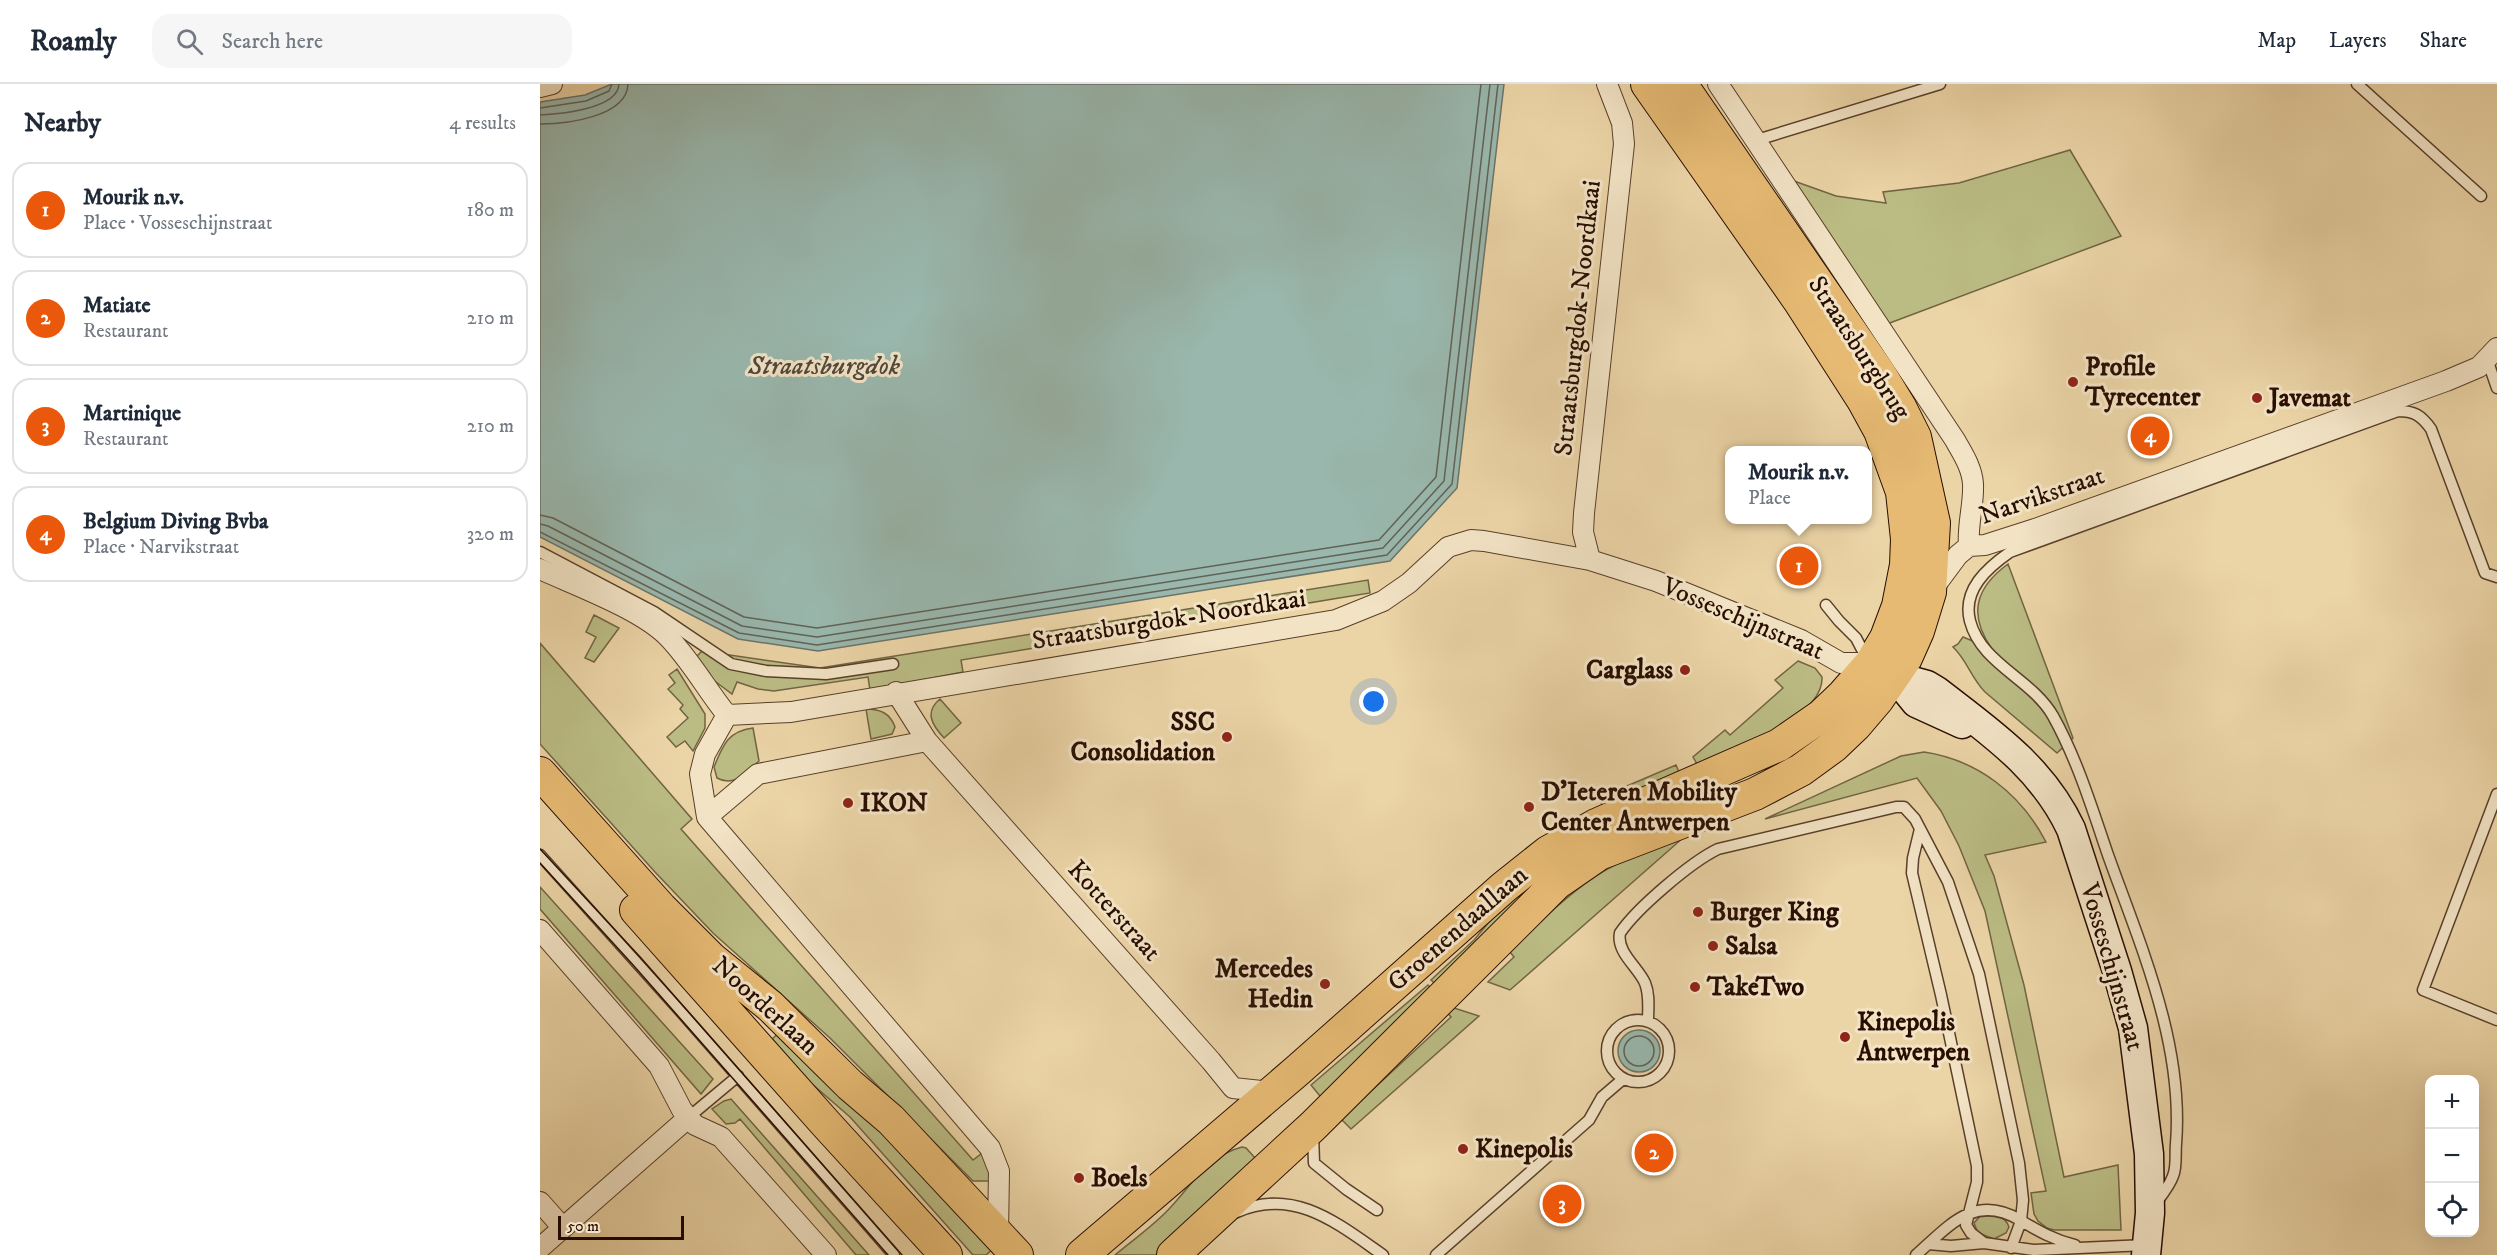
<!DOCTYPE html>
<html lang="en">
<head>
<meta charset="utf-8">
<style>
  body { margin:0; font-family:"IM FELL DW Pica",serif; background:#f6f6f7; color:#1f2937 }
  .controls { position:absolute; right:18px; bottom:18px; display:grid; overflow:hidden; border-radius:12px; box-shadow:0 6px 24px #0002 }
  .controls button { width:54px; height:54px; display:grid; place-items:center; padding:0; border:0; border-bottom:2px solid #e0e1e3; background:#fff; color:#1f2937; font:30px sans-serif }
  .scale { position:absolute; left:18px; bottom:15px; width:126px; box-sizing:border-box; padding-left:6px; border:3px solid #280d00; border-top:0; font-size:16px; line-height:21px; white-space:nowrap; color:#280d00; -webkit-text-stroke:4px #f2e3c5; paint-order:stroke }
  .you { position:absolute; left:834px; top:618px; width:21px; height:21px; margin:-15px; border:4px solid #fff; border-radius:50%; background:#1a73e8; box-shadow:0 0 0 9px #1a73e833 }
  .badge { display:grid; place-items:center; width:39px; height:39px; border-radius:50%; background:#ea580c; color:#fff; font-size:20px; font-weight:700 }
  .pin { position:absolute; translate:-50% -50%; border:3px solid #fff; box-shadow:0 2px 6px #0006 }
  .popup { position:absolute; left:1185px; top:362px; width:147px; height:78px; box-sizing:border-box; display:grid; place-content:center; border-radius:12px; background:#fff; filter:drop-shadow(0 2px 4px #0005); font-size:20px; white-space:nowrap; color:#747a83 }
  .popup b { font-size:22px; color:#1f2937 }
  .popup::after { content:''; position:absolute; left:50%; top:100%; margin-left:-12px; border:12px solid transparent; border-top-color:#fff }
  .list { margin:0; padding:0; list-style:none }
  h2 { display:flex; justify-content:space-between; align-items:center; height:78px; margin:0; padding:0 24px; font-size:26px }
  h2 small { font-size:20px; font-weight:400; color:#747a83 }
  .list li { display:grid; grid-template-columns:39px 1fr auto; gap:18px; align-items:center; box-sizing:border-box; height:96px; margin:0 12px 12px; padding:0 12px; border:2px solid #e0e1e3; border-radius:18px }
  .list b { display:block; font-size:22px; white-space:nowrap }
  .list p { margin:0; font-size:20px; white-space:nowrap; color:#747a83 }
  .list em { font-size:20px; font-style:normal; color:#747a83 }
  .icon { flex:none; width:33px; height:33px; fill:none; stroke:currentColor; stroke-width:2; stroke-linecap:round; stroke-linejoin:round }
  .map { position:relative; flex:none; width:1957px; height:1171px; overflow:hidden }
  header { display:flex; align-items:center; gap:36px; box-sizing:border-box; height:84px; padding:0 30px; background:#fff; border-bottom:2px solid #e0e1e3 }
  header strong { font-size:28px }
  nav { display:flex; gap:33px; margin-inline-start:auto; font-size:21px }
  .search { width:420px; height:54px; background:#f6f6f7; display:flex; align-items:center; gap:15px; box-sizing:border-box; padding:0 21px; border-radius:18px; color:#747a83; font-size:22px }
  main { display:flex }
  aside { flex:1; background:#fff }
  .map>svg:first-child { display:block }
  .green { fill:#bbbc84; stroke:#726442; stroke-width:1.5 }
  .water { fill:#99b7ad; stroke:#6c7368; stroke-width:1.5 }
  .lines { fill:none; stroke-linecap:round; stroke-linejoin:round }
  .shore { stroke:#606256; stroke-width:1.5 }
  .lane-casing { stroke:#593f2a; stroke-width:13 }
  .street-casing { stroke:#593f2a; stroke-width:22 }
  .secondary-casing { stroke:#280d00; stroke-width:31 }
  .primary-casing { stroke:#280d00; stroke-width:34 }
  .lane { stroke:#f2e3c5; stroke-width:10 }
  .street { stroke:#f2e3c5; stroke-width:20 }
  .secondary { stroke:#f2e3c5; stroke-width:28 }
  .primary { stroke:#e6ba73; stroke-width:32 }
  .tram { stroke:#280d00; stroke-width:1.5 }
  .poi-dot { fill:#8f2418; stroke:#f2e3c5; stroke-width:2 }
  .labels { text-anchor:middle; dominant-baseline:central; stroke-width:6; stroke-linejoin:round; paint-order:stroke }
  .street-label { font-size:26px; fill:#280d00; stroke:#f2e3c5 }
  .poi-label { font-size:26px; font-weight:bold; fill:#280d00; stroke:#f2e3c5; text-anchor:start }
  .water-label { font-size:27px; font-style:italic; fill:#50483d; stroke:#f2e3c5 }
</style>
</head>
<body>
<header>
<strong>Roamly</strong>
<div class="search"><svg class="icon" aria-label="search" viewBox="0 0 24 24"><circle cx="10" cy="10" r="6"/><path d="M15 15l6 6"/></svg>Search here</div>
<nav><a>Map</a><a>Layers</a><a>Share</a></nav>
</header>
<main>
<aside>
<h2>Nearby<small>4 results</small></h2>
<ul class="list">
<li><span class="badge">1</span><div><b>Mourik n.v.</b><p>Place · Vosseschijnstraat</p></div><em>180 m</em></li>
<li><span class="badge">2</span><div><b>Matiate</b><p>Restaurant</p></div><em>210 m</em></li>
<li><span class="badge">3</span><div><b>Martinique</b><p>Restaurant</p></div><em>210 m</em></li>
<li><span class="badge">4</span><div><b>Belgium Diving Bvba</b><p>Place · Narvikstraat</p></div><em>320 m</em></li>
</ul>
</aside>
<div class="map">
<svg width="1957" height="1171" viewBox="0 0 1957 1171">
  <rect width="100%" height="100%" fill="#ebd4a6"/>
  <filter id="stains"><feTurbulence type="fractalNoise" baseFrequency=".00333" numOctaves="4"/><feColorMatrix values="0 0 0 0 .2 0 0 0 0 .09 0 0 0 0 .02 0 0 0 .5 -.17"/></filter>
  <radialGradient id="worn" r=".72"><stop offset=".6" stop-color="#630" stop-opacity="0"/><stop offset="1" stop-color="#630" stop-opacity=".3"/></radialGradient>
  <path class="green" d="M1530 66 1581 152 1347 240 1254 97 1296 112 1346 119 1343 108 1419 99Z
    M1468 480 1533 654 1517 669 1445 608C1431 594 1427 576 1413 563L1418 560 1423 553 1452 565C1428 531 1435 504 1468 480Z
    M828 496 830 509 421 576 423 588 330 606 328 593 234 607 218 605 197 598 192 610 172 595 156 573 162 567 280 584Z
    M54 531 79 544 54 578 45 574 56 553 46 548Z
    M0 559 152 735 141 745 433 1076 445 1067 450 1077 451 1097H433L290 954 173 849 115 788 0 660Z
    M1258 577 1275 584 1282 593C1284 636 1189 665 1157 680L1153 673 1185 646 1190 651 1243 604 1235 596Z
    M137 585 165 630V644L153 667 145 657 136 663 127 653 148 634 140 625 143 621 128 605 135 599 129 591Z
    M400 615 421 639 404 654C392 641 384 628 400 615Z
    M326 625C340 625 350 629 355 643L352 650 331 655Z
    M213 644 219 677C207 687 195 704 177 694L174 683C183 661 188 647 213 644Z
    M1384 668C1438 676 1481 710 1506 758L1445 771 1454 792 1484 901 1524 1093 1578 1081 1581 1146H1514L1507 1144 1498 1137 1494 1130 1491 1109 1506 1107 1445 827 1419 762 1401 727 1377 694 1225 735 1361 672Z
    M1136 681 1139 688 1062 721 1059 714Z
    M1060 749 901 905 891 896 934 856 964 820Z
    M1144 753 970 906 948 898 974 873 970 868C997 841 1024 813 1056 792 1083 774 1115 764 1144 753Z
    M0 803 173 995 161 1010 0 825Z
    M888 901 897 910 784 1017 771 1001Z
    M911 923 939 932 811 1045 798 1032 814 1023 911 933 906 927Z
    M241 947 457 1161 446 1171H433L310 1033 271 999 232 955Z
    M191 1015 329 1171H316L200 1035 195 1039 186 1040 172 1025 184 1017Z
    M702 1063 706 1064 716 1075 713 1086 617 1171H575C593 1156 613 1142 629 1125 652 1101 667 1072 702 1063Z
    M1441 1131C1453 1132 1465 1130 1469 1143L1466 1149 1454 1155 1438 1149 1434 1139Z"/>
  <path class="water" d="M72 0H964L917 404 850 477 278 567 198 555 0 453V18L45 11Z
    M1078 967a21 21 0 1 1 42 0a21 21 0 1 1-42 0Z"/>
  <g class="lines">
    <path class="shore" d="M0 24 46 17 69 7 72 0
      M0 31C20 30 78 25 79 0
      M0 40C26 40 87 33 88 0
      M0 431 13 434 204 533 277 544 839 456 896 393 941 0
      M0 440 8 442 202 542 277 553 843 464 904 397 950 0
      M0 448 199 549 277 561 847 471 912 400 958 0
      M1084 967a15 15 0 1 1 30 0a15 15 0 1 1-30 0Z"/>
    <defs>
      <path id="lane" d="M1817 0 1941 112
        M1217 56 1400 0
        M1947 275 1957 304
        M0 468 114 528 191 580 226 587 286 590 353 580
        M1286 521 1299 537 1316 554 1327 575
        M1957 710 1883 906 1957 936
        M1380 745 1373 774 1372 789 1401 911 1437 1082V1098L1426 1141 1431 1149 1444 1159
        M0 771 141 928 354 1171
        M1067 967a31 31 0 1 1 62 0a31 31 0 1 1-62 0Z
        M1108 937C1108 925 1110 911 1105 899 1098 883 1076 868 1080 849 1097 824 1151 778 1178 765L1356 723H1364L1375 735 1408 798 1439 890 1479 1079 1483 1116 1481 1137 1471 1164
        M149 1033 198 992
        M773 1049 774 1079 806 1105 837 1126
        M1616 1119C1622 1111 1630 1101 1633 1092 1637 1083 1635 1070 1636 1060 1644 960 1601 863 1568 771 1552 724 1537 675 1513 632 1492 595 1441 580 1430 537 1422 506 1447 484 1470 468L1858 327C1874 327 1881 331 1891 345L1945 489 1957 493
        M697 1128C754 1103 797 1139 843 1171
        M1388 1160 1411 1162 1444 1159 1494 1166 1606 1161
        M896 1171 1049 1036 1062 1013 1083 995
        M1376 1171C1409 1142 1434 1109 1480 1136 1498 1147 1514 1156 1535 1161"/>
      <path id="street" d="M1178 0 1415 356C1422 369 1432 383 1433 400 1434 421 1427 441 1429 462
        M0 3 12 0
        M1429 462 1445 461 1495 445 1906 297 1939 283 1957 264
        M1050 476 1043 448 1044 429 1084 60 1082 39 1067 0
        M0 485C37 502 103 526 129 554 151 577 167 606 187 631
        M1392 506 1418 471 1429 462
        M356 608 387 657 671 977 693 1004 731 1008
        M187 631 251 628 796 536 843 517 869 499 908 463 931 456 944 457 1050 476 1116 497 1261 556 1301 579H1331
        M187 631 165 670 160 690 167 733 450 1064 459 1087 458 1149
        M167 733 218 690 387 657
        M0 846 119 982 142 1026 155 1041 181 1053 286 1171
        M0 1118 23 1144
        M0 1164 149 1033"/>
      <path id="secondary" d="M1336 582 1354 592 1387 601 1397 607C1450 648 1502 683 1531 745L1577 887 1593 944 1609 1070 1610 1129 1606 1171
        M1354 592 1376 619 1422 640"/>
      <path id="primary" d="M0 689 121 824 172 875 230 922 310 1001 351 1036 477 1171
        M96 826 287 1041 406 1171
        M542 1171 758 986 964 803 1008 768 1056 741 1239 661 1281 632 1303 611 1331 579 1346 554 1358 522 1366 481 1367 455 1362 408 1340 347 1323 316 1260 218 1107 0
        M633 1171 773 1042 1017 799 1059 770 1215 710 1261 686 1294 662 1315 642 1338 615 1366 574 1378 547 1390 508 1394 439 1375 353 1360 323 1340 290 1141 0"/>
    </defs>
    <use href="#lane" class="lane-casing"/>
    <use href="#street" class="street-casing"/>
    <use href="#secondary" class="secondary-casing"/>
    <use href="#primary" class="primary-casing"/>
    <use href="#lane" class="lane"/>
    <use href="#street" class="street"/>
    <use href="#secondary" class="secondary"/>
    <use href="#primary" class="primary"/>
    <path class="tram" d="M0 765 101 874 362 1171
      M0 779 94 882 348 1171"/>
  </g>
  <g class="poi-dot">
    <circle cx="1533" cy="298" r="6"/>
    <circle cx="1717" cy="314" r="6"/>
    <circle cx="1145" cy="586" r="6"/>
    <circle cx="687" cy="653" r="6"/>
    <circle cx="308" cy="719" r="6"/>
    <circle cx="989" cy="723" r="6"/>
    <circle cx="1158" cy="828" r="6"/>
    <circle cx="1173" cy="862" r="6"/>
    <circle cx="785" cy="900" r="6"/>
    <circle cx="1155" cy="903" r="6"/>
    <circle cx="1305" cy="953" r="6"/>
    <circle cx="923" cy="1065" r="6"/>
    <circle cx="539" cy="1094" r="6"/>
  </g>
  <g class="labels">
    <g class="street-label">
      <text transform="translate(1038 234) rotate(-84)">Straatsburgdok-Noordkaai</text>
      <text transform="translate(1319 264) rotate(57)">Straatsburgbrug</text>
      <text transform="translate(1502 412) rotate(-19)">Narvikstraat</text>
      <text transform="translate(1203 535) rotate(23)">Vosseschijnstraat</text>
      <text transform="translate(629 536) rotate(-9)">Straatsburgdok-Noordkaai</text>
      <text transform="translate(574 827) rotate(48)">Kotterstraat</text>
      <text transform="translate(918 845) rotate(-41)">Groenendaallaan</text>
      <text transform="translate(1572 883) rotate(74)">Vosseschijnstraat</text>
      <text transform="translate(225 922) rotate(42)">Noorderlaan</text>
    </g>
    <g class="poi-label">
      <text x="1545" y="283">Profile<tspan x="1545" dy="30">Tyrecenter</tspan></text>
      <text x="1729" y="314">Javemat</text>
      <text x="1133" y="586" text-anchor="end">Carglass</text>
      <text x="675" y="638" text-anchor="end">SSC<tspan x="675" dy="30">Consolidation</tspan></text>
      <text x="1001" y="708">D’Ieteren Mobility<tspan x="1001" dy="30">Center Antwerpen</tspan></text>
      <text x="320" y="719">IKON</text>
      <text x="1170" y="828">Burger King</text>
      <text x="1185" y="862">Salsa</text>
      <text x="773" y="885" text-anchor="end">Mercedes<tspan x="773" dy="30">Hedin</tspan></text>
      <text x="1167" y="903">TakeTwo</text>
      <text x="1317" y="938">Kinepolis<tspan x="1317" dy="30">Antwerpen</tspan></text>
      <text x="935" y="1065">Kinepolis</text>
      <text x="551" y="1094">Boels</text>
    </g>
    <g class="water-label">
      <text x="284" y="282">Straatsburgdok</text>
    </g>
  </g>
  <rect width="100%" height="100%" filter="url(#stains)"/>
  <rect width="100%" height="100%" fill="url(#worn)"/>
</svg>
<div class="controls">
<button>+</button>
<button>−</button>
<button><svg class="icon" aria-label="locate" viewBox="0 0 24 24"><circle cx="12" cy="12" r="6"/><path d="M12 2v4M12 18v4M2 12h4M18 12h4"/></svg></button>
</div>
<div class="scale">50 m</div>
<div class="you"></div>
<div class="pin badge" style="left:1259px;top:482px">1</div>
<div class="popup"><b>Mourik n.v.</b>Place</div>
<div class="pin badge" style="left:1114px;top:1069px">2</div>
<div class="pin badge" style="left:1022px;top:1120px">3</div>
<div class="pin badge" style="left:1610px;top:352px">4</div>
</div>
</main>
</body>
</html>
